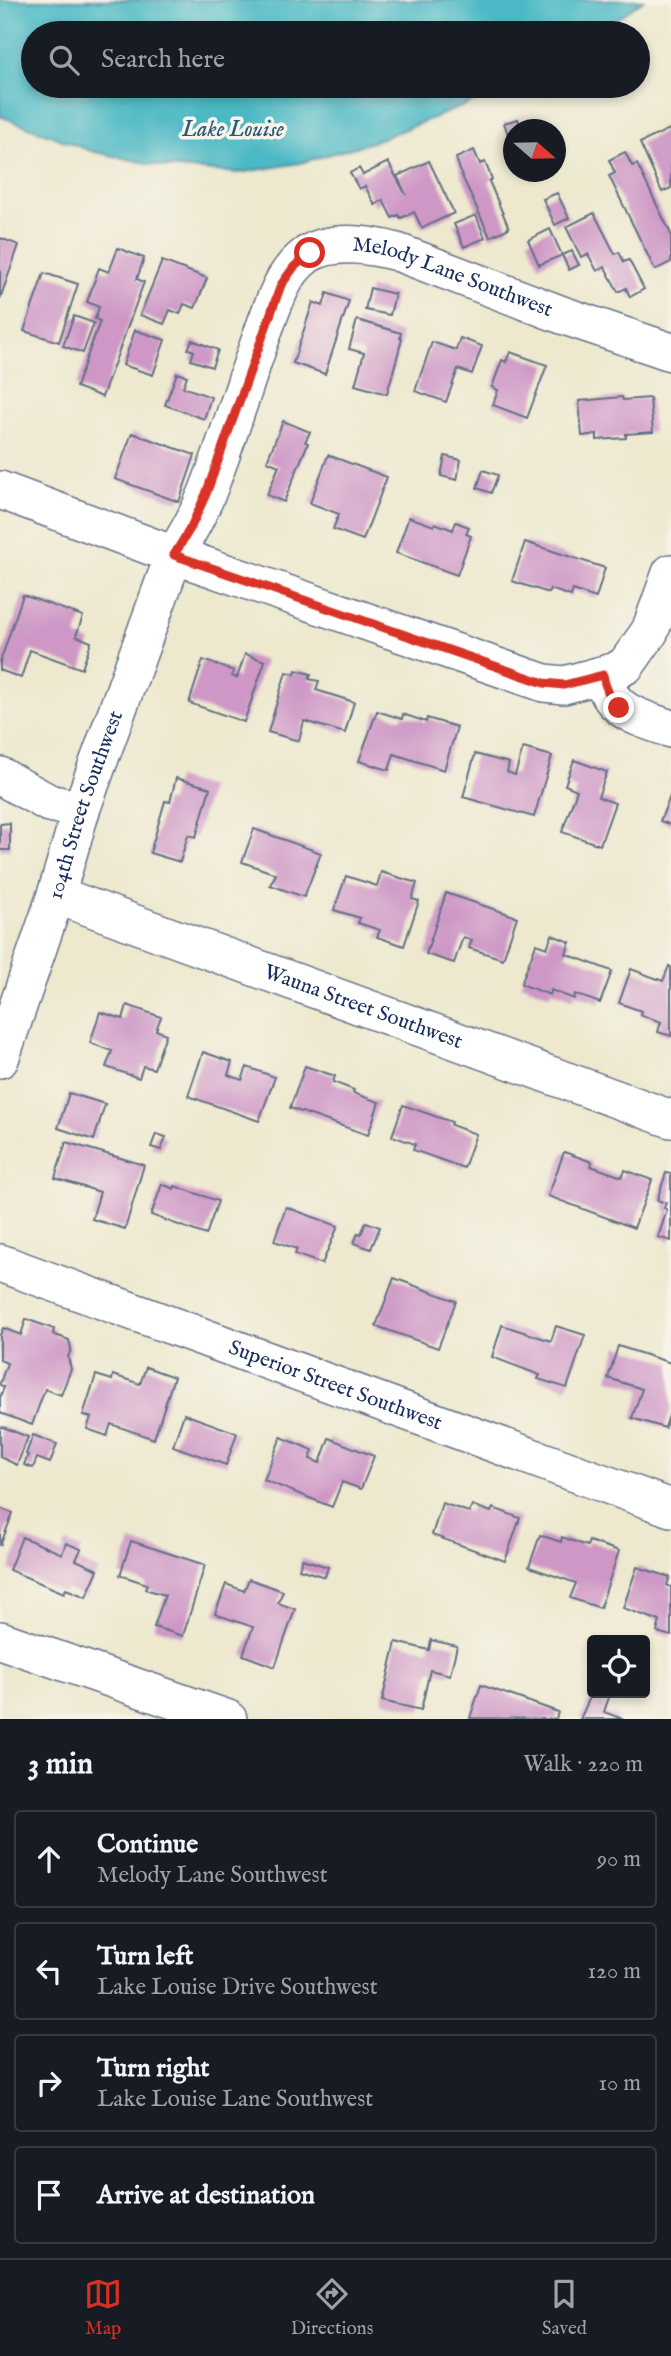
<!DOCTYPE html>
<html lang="en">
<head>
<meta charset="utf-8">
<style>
  body { margin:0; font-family:"IM FELL English",serif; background:#242831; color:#f1f3f6 }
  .controls { position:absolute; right:21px; bottom:21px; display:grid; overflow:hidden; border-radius:7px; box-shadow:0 4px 10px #0003 }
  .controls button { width:63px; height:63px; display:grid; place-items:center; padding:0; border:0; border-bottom:2px solid #363941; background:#171b24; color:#f1f3f6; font:35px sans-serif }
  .compass { position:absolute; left:503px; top:119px; width:63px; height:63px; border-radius:50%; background:#171b24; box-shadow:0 4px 10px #0003; rotate:110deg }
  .stop { position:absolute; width:21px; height:21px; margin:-16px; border:5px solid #d93025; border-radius:50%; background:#fff }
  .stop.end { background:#d93025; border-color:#fff; box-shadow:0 2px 7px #0008 }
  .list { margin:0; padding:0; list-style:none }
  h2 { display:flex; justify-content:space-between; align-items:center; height:91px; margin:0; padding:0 28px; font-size:30px }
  h2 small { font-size:23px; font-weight:400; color:#9ea1a6 }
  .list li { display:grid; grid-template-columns:46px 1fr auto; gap:21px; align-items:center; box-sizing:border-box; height:98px; margin:0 14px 14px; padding:0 14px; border:2px solid #363941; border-radius:7px }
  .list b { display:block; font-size:26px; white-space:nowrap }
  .list p { margin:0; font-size:23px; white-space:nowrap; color:#9ea1a6 }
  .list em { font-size:23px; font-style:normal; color:#9ea1a6 }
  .icon { flex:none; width:38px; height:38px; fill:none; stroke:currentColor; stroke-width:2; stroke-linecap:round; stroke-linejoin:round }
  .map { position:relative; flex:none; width:671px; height:1719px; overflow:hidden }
  .search { position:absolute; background:#171b24; box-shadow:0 4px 10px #0003; left:21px; right:21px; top:21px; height:77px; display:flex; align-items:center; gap:18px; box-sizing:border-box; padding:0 24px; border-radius:38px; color:#9ea1a6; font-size:26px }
  .sheet { height:539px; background:#171b24 }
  nav { display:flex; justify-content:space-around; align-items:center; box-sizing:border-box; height:98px; border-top:2px solid #363941; background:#171b24; font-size:19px; color:#9ea1a6 }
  nav a { display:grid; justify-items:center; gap:4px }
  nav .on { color:#d93025 }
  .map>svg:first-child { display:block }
  .water { fill:#4bb9c5; stroke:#337492; stroke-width:2 }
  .building { fill:#ce97c6 }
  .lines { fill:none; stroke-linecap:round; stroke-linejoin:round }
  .minor-casing { stroke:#647085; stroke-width:40 }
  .minor { stroke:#fff; stroke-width:37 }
  .route { stroke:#d93025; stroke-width:9 }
  .labels { text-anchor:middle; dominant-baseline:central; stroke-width:7; stroke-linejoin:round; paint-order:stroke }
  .street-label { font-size:21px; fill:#1b2f5e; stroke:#f7f3e8 }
  .water-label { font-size:23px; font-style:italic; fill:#29587d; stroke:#f7f3e8 }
</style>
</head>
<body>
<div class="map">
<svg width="671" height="1719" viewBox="0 0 671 1719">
  <rect width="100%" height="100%" fill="#f7f3e8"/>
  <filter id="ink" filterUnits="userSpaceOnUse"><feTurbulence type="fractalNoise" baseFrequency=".0143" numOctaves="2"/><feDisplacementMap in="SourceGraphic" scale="14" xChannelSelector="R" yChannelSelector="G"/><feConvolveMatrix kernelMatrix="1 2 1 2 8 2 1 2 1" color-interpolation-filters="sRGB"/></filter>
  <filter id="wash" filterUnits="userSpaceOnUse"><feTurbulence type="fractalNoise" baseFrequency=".00686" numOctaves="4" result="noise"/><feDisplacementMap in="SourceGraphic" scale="28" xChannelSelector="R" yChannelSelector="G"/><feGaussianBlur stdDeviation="1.57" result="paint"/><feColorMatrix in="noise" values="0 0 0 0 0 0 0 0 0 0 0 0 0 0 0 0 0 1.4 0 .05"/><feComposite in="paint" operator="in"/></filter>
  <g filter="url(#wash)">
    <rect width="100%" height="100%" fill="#ede8ce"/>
    <path class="water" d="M0 0H643L598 33H33V86H514L372 142 300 163 238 173 164 167 91 151 0 116Z"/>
    <g id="blocks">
      <path class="building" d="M518 119 522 130H514V136L509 137 504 123Z
        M669 129 671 134V188L662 192 640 143Z
        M474 150 480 164 485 162 492 179 489 181 509 228 490 237 462 176 456 158Z
        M625 152 632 166 637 164 671 234V262L655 270 609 176 615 173 609 160Z
        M429 161 454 213 422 228 414 212 401 218 398 215 392 218 383 200 375 205 365 186 359 189 350 173 359 168 363 175 388 162 406 195 397 176Z
        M557 193 569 218 555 225 543 199Z
        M594 213 615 254 619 252 624 262 629 260 644 289 630 297 626 288 618 292 605 267 597 271 588 254 581 257 566 227Z
        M476 215 485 238 464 247 454 224Z
        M550 229 562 255 572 251 579 265 569 270 562 255 539 265 528 240Z
        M0 238 19 245 0 299Z
        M118 248 144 258 137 279 144 282 102 397 76 387 100 321 95 319 99 307 87 302 99 268 109 272Z
        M162 261 207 278 195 308 184 304 180 314 170 310 164 324 140 315Z
        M44 273 78 284 59 342 24 331Z
        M370 288 395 294 390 315 365 310Z
        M327 293 349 301 325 374 293 363 313 302 323 306Z
        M74 316 94 323 83 353 63 346Z
        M357 320 401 333 400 338 402 339 387 394 355 385 364 353 349 349Z
        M135 330 165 340 153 375 123 365Z
        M460 338 482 346 472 374 458 369 446 402 415 391 432 342 456 350Z
        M192 340 218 350 212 367 191 360 194 351 188 349Z
        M510 352 547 365 527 418 493 405 498 390 492 387 502 360 506 362Z
        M177 373 187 376 183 387 211 397 204 419 165 405Z
        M622 397 623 400 650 398 653 432 626 434V438L597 440V434L582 436 579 401Z
        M283 421 310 432 305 442 308 443 284 502 267 495 279 466 267 461Z
        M132 433 195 455 179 502 115 479Z
        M328 455 387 477 363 540 333 529 339 514 310 503Z
        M445 456 461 460 457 480 441 476Z
        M483 470 498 475 491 493 477 488Z
        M409 517 434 526 435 523 453 530 456 522 469 527 466 534 471 536 457 575 396 553Z
        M525 542 605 568 596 598 573 590 571 596 550 589 549 593 512 581Z
        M23 595 83 616 76 636 91 642 82 669 30 650 21 678 0 670V662Z
        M245 654 265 661 244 722 189 703 203 660 234 671 232 676 237 678Z
        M296 670 311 674 309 679 319 681 316 690 354 702 345 733 304 721 299 741 268 732 286 672 295 674Z
        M377 711 402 719 403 714 426 722 427 718 457 727 444 770 394 754 389 770 359 761Z
        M523 748 552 756 534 817 463 797 475 754 509 763 507 772 515 775Z
        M574 760 607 772 598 797 615 803 600 845 562 832 577 790 565 785Z
        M176 778 210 788 196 837 188 835 180 862 150 853 165 801 170 802Z
        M671 794V825L660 821Z
        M10 823V850H0V824Z
        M254 829 321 853 304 897 270 885 276 874 242 862Z
        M381 872 417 883 412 899 419 901 404 946 377 937 380 930 358 923 360 918 334 910 346 876 377 886Z
        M446 893 517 917 503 959 469 948 472 940 463 937 454 963 426 954Z
        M552 935 570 942 566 954 612 971 600 1003 575 994 574 999 551 990 550 995 521 984 536 944 547 948Z
        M669 966 671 967V1036L658 1032 661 1022 640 1015 641 1011 619 1003 631 969 663 981Z
        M127 1005 161 1017 156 1030 166 1034 154 1069 143 1066 139 1078 106 1067 112 1051 90 1043 100 1012 123 1019Z
        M203 1052 232 1062 228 1075 242 1080 247 1067 275 1077 259 1121 188 1096Z
        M305 1066 335 1076 333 1082 354 1090 353 1093 379 1102 368 1135 290 1108Z
        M69 1093 105 1104 94 1140 58 1128Z
        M403 1105 452 1122 451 1125 476 1134 464 1168 413 1150 415 1144 392 1136Z
        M156 1134 166 1137 161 1150 151 1147Z
        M66 1142 144 1165 125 1229 92 1219 100 1192 55 1178Z
        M564 1152 592 1162 591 1166 622 1177 625 1170 652 1180 634 1228 548 1196Z
        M666 1173 671 1174V1241L658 1237 667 1210 664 1208 666 1203 657 1200Z
        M162 1184 174 1189 175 1186 218 1201 206 1235 151 1215Z
        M286 1207 338 1226 322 1264 295 1254 297 1249 274 1241Z
        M366 1222 380 1227 371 1249 354 1243 358 1233 361 1234Z
        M394 1278 456 1301 438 1348 376 1326Z
        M26 1319 54 1329 53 1334 69 1340 71 1349 68 1357 71 1369 61 1395 45 1389 32 1425 0 1413V1398L4 1387 0 1385V1383L7 1363 0 1360V1335L3 1328 21 1335Z
        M502 1325 551 1341 556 1326 585 1335 567 1388 538 1379 540 1375 492 1357Z
        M618 1346 671 1363V1409L665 1428 632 1418 642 1389 608 1378Z
        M146 1367 174 1377 154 1439 111 1424 107 1436 87 1429 91 1417 83 1415 96 1375 112 1380 113 1375 140 1384Z
        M184 1414 237 1433 226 1465 173 1446Z
        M3 1427 28 1437 17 1465 0 1457V1428Z
        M33 1435 57 1444 50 1463 37 1458 33 1468 24 1465 28 1455 26 1454Z
        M281 1437 313 1450 310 1459 320 1463 329 1438 374 1456 361 1489 342 1482 332 1507 264 1480Z
        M442 1503 469 1512 472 1505 491 1512 493 1508 520 1518 505 1561 432 1535Z
        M0 1508 13 1513 0 1546Z
        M540 1535 561 1542 562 1537 587 1546 589 1541 619 1551 600 1608 570 1598 576 1583 529 1567Z
        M22 1537 62 1554 66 1543 81 1549 76 1560 98 1570 86 1597 66 1589 64 1593 9 1570Z
        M131 1541 205 1565 183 1636 154 1627 165 1595 145 1589 147 1584 120 1575Z
        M302 1559 328 1567 325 1577 299 1569Z
        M637 1567 670 1577 667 1585 671 1587V1636L657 1632 660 1621 623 1608Z
        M249 1579 283 1591 278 1603 295 1609 275 1667 243 1655 253 1627 215 1614 226 1584 244 1591Z
        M431 1640 457 1646 450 1675 430 1670 421 1710 382 1701 396 1642 429 1650Z
        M481 1685 558 1712 556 1719 470 1718Z
        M592 1693 609 1697 604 1712 623 1719H580Z"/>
    </g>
  </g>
  <g filter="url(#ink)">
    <use href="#blocks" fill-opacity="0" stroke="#647085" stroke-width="2"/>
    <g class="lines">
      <defs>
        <g id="minor">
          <path d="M0 490 174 555 544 683 564 685 616 671 626 665 650 631 671 573"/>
          <path d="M603 675C608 712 641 718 671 729"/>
          <path d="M0 776 49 803 81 810"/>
          <path id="s1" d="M56 895 671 1119"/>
          <path id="s2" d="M0 1059 56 895 81 810 174 555C187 535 198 515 207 493 225 447 240 399 256 352 264 330 271 307 281 287 287 274 297 262 308 254 333 239 371 245 397 252L562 315 671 352"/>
          <path id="s3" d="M0 1263 671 1508"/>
          <path d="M0 1640 228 1719"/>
        </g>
      </defs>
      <use href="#minor" class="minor-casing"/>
      <use href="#minor" class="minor"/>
    </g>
  </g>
  <g class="lines" filter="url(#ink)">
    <path class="route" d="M310 253 294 267 281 285 206 494 191 527 174 555 544 683 564 685 603 675C605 689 610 698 619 708"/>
  </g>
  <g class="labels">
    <g class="street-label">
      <text stroke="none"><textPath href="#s2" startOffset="1017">Melody Lane Southwest</textPath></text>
      <text stroke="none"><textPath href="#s2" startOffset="268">104th Street Southwest</textPath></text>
      <text stroke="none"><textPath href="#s1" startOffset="327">Wauna Street Southwest</textPath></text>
      <text stroke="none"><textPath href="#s3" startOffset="357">Superior Street Southwest</textPath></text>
    </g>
    <g class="water-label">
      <text x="233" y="129">Lake Louise</text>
    </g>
  </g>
</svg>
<div class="controls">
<button><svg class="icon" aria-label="locate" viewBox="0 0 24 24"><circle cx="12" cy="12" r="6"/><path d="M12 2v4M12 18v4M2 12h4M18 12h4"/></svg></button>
</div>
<svg class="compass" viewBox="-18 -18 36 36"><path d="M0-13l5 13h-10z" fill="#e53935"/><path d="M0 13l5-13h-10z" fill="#9ea1a6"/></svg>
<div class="stop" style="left:310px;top:253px"></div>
<div class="stop end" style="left:619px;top:708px"></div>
<div class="search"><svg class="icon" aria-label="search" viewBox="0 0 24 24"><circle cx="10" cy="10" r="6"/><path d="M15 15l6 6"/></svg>Search here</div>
</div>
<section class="sheet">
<h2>3 min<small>Walk · 220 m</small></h2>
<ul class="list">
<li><svg class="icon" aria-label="ahead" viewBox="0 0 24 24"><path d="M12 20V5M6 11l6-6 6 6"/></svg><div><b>Continue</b><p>Melody Lane Southwest</p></div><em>90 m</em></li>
<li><svg class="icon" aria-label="left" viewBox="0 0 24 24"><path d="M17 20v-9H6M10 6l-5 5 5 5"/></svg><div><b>Turn left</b><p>Lake Louise Drive Southwest</p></div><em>120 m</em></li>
<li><svg class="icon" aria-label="right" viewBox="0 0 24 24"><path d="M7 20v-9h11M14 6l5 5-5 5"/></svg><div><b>Turn right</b><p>Lake Louise Lane Southwest</p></div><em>10 m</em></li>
<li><svg class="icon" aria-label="arrive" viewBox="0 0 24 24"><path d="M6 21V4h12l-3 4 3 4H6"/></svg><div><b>Arrive at destination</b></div></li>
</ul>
</section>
<nav>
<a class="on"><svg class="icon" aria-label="map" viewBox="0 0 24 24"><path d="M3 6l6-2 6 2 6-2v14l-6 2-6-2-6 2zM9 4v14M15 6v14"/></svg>Map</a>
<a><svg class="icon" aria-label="directions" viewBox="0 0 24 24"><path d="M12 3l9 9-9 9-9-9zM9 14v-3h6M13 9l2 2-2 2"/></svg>Directions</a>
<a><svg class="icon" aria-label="saved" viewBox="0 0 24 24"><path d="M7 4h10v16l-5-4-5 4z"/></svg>Saved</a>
</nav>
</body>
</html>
